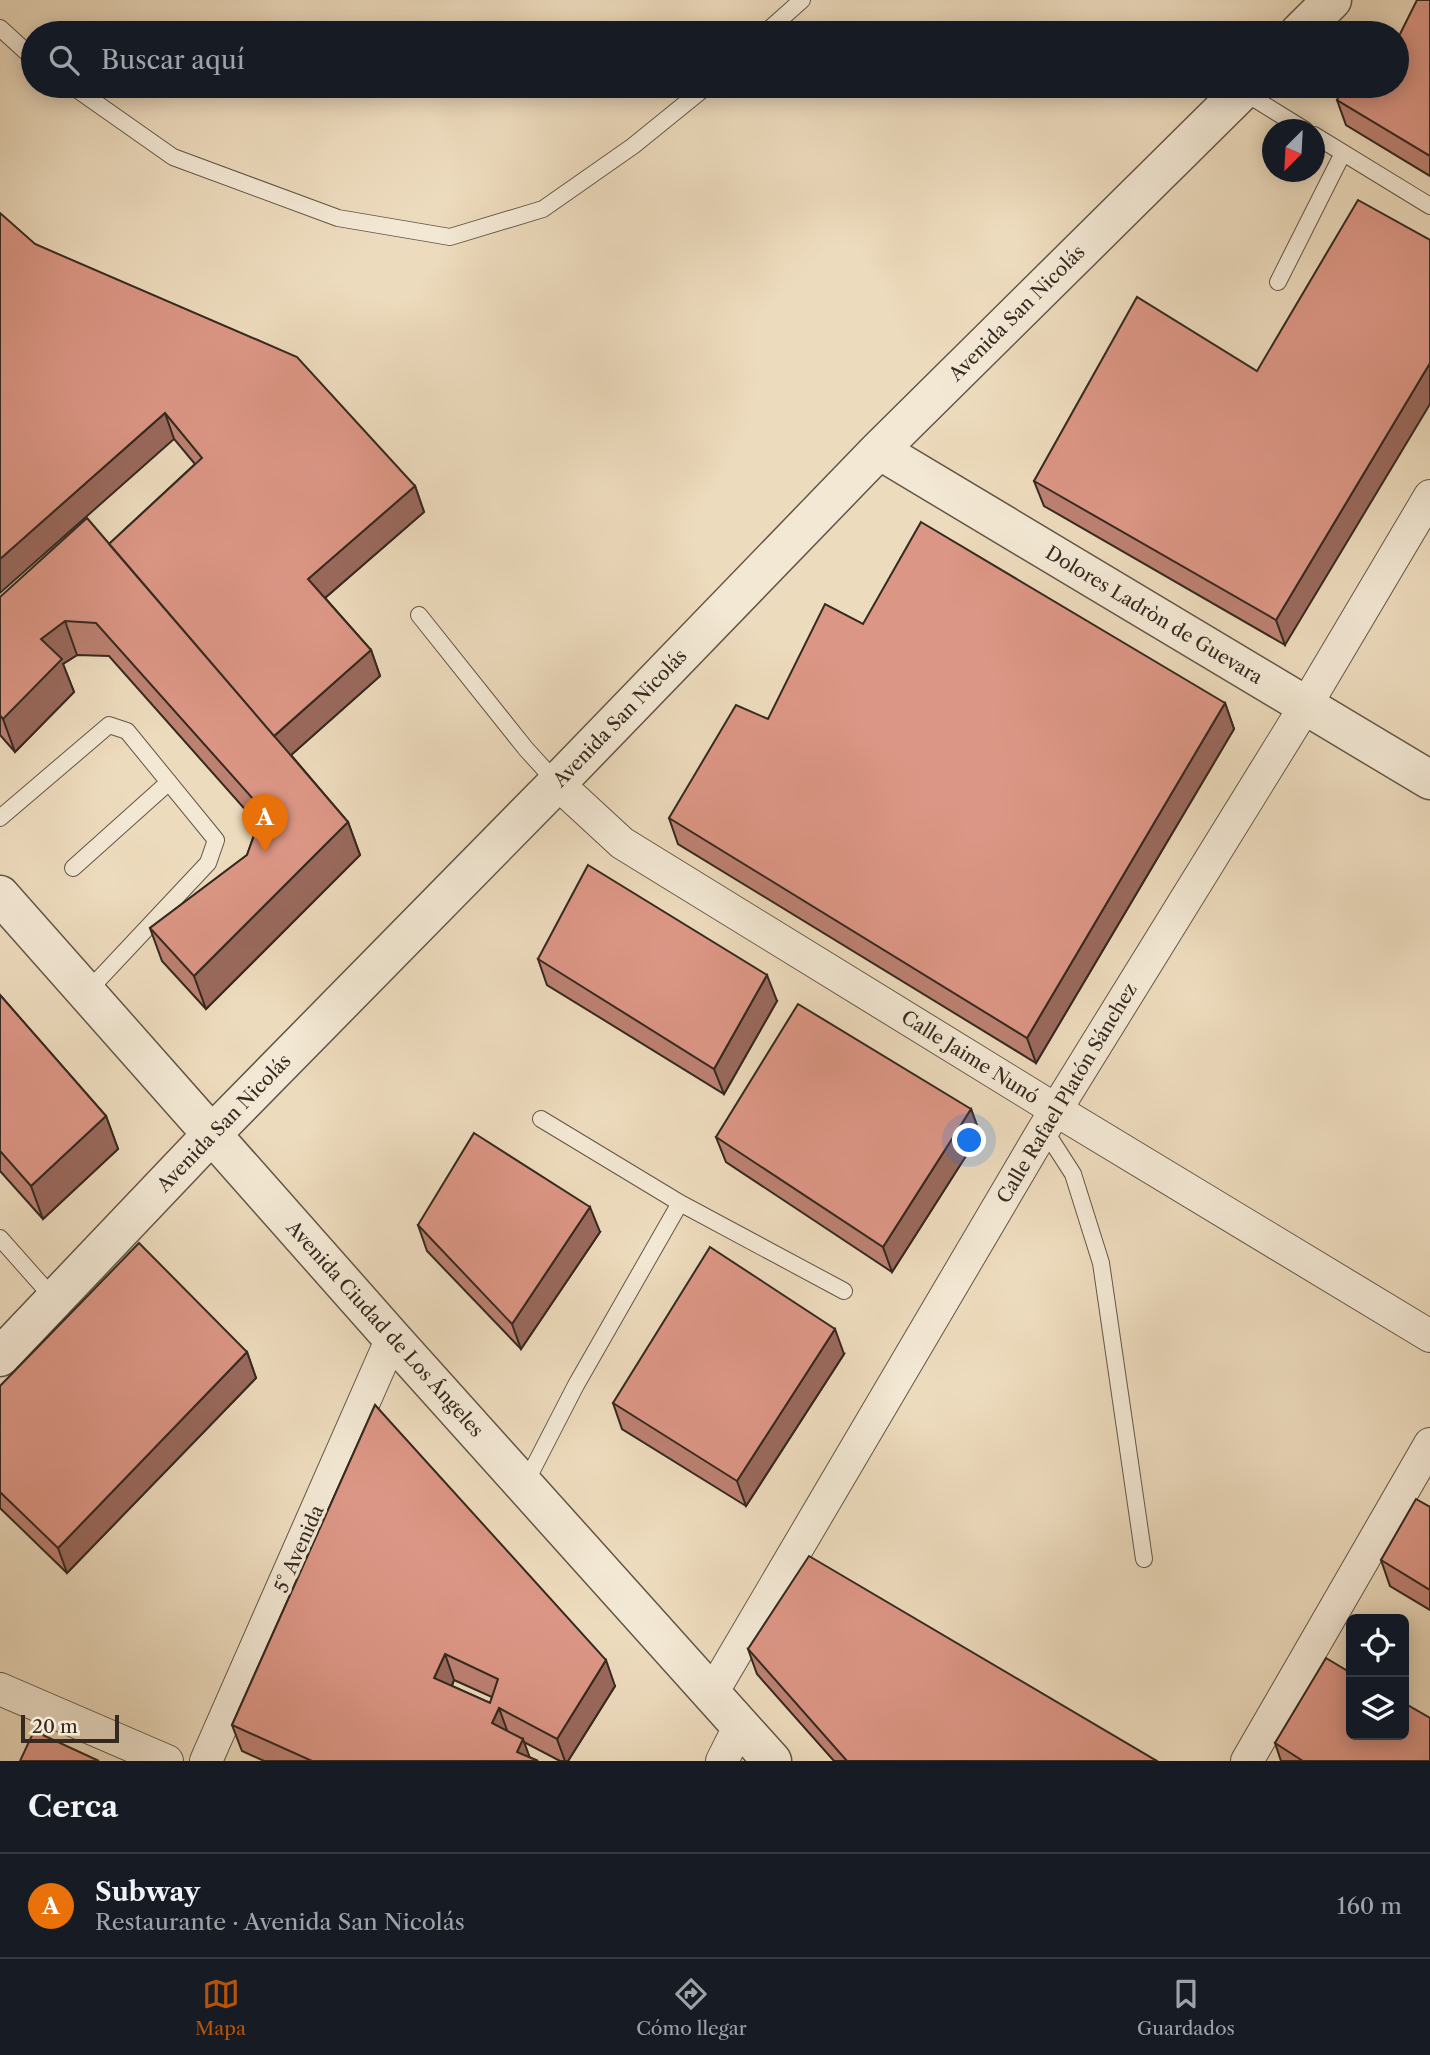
<!DOCTYPE html>
<html lang="es">
<head>
<meta charset="utf-8">
<style>
  body { margin:0; font-family:"Libre Caslon Text",serif; background:#20242c; color:#f1f3f6 }
  .controls { position:absolute; right:21px; bottom:21px; display:grid; overflow:hidden; border-radius:10px; box-shadow:0 4px 18px #0003 }
  .controls button { width:63px; height:63px; display:grid; place-items:center; padding:0; border:0; border-bottom:2px solid #363941; background:#171b24; color:#f1f3f6; font:35px sans-serif }
  .compass { position:absolute; left:1262px; top:119px; width:63px; height:63px; border-radius:50%; background:#171b24; box-shadow:0 4px 18px #0003; rotate:204deg }
  .scale { position:absolute; left:21px; bottom:18px; width:98px; box-sizing:border-box; padding-left:7px; border:4px solid #352920; border-top:0; font-size:19px; line-height:24px; white-space:nowrap; color:#352920; -webkit-text-stroke:5px #f3e8d4; paint-order:stroke }
  .you { position:absolute; left:970px; top:1141px; width:24px; height:24px; margin:-18px; border:5px solid #fff; border-radius:50%; background:#1a73e8; box-shadow:0 0 0 10px #1a73e833 }
  .badge { display:grid; place-items:center; width:46px; height:46px; border-radius:50%; background:#b45309; color:#fff; font-size:23px; font-weight:700 }
  .pin { position:absolute; translate:-50% -58px; filter:drop-shadow(0 2px 4px #0008) }
  .pin::after { content:''; position:absolute; top:37px; width:24px; height:21px; background:inherit; clip-path:polygon(0 0,100% 0,50% 100%) }
  .list { margin:0; padding:0; list-style:none }
  h2 { display:flex; justify-content:space-between; align-items:center; height:91px; margin:0; padding:0 28px; font-size:30px }
  h2 small { font-size:23px; font-weight:400; color:#9ea1a6 }
  .list li { display:grid; grid-template-columns:46px 1fr auto; gap:21px; align-items:center; box-sizing:border-box; height:105px; padding:0 28px; border-top:2px solid #363941 }
  .list b { display:block; font-size:26px; white-space:nowrap }
  .list p { margin:0; font-size:23px; white-space:nowrap; color:#9ea1a6 }
  .list em { font-size:23px; font-style:normal; color:#9ea1a6 }
  .icon { flex:none; width:38px; height:38px; fill:none; stroke:currentColor; stroke-width:2; stroke-linecap:round; stroke-linejoin:round }
  .map { position:relative; flex:none; width:1430px; height:1761px; overflow:hidden }
  .search { position:absolute; background:#171b24; box-shadow:0 4px 18px #0003; left:21px; right:21px; top:21px; height:77px; display:flex; align-items:center; gap:18px; box-sizing:border-box; padding:0 24px; border-radius:38px; color:#9ea1a6; font-size:26px }
  .sheet { height:196px; background:#171b24 }
  nav { display:flex; justify-content:space-around; align-items:center; box-sizing:border-box; height:98px; border-top:2px solid #363941; background:#171b24; font-size:19px; color:#9ea1a6 }
  nav a { display:grid; justify-items:center; gap:4px }
  nav .on { color:#b45309 }
  .map>svg:first-child { display:block }
  .lines { fill:none; stroke-linecap:round; stroke-linejoin:round }
  .service-casing { stroke:#635647; stroke-width:18 }
  .minor-casing { stroke:#635647; stroke-width:34 }
  .tertiary-casing { stroke:#635647; stroke-width:41 }
  .service { stroke:#f3e8d4; stroke-width:16 }
  .minor { stroke:#f3e8d4; stroke-width:32 }
  .tertiary { stroke:#f3e8d4; stroke-width:38 }
  .wall { fill:#bd8172; stroke:#352920; stroke-width:2; fill-rule:evenodd }
  .shaded-wall { fill:#9a695d; stroke:#352920; stroke-width:2 }
  .building { fill:#dc9685; stroke:#352920; stroke-width:2; fill-rule:evenodd }
  .labels { text-anchor:middle; dominant-baseline:central; stroke-width:7; stroke-linejoin:round; paint-order:stroke }
  .street-label { font-size:19px; fill:#352920; stroke:#f3e8d4 }
</style>
</head>
<body>
<div class="map">
<svg width="1430" height="1761" viewBox="0 0 1430 1761">
  <rect width="100%" height="100%" fill="#eddbbd"/>
  <filter id="stains"><feTurbulence type="fractalNoise" baseFrequency=".00286" numOctaves="4"/><feColorMatrix values="0 0 0 0 .2 0 0 0 0 .09 0 0 0 0 .02 0 0 0 .5 -.17"/></filter>
  <radialGradient id="worn" r=".72"><stop offset=".6" stop-color="#630" stop-opacity="0"/><stop offset="1" stop-color="#630" stop-opacity=".3"/></radialGradient>
  <g class="lines">
    <defs>
      <path id="service" d="M0 28 33 58
        M765 33 802 0
        M72 86 173 157 338 218 450 237 543 209 633 146 707 86
        M1242 91 1305 130
        M1314 135 1430 206
        M1278 282 1343 153
        M419 615 526 749 557 783
        M0 818 109 725 127 731 216 840 208 863 86 993
        M73 868 169 782
        M541 1119 680 1203
        M1044 1129 1073 1174 1101 1263 1144 1559
        M0 1238 55 1300
        M525 1484 576 1385 680 1203 844 1291"/>
      <path id="minor" d="M557 783 622 843 1056 1110 1430 1336
        M0 1689 167 1761
        M712 1693 1044 1129 1306 705 1430 496
        M206 1761 392 1338
        M722 1761 740 1725
        M1247 1761 1430 1444"/>
      <path id="tertiary" d="M1299 33 1332 0
        M879 450 1430 780
        M0 895 392 1338 772 1761
        M0 1357 212 1134 557 783 879 450 1247 86"/>
    </defs>
    <use href="#service" class="service-casing"/>
    <use href="#minor" class="minor-casing"/>
    <use href="#tertiary" class="tertiary-casing"/>
    <use href="#service" class="service"/>
    <use href="#minor" class="minor"/>
    <use href="#tertiary" class="tertiary"/>
  </g>
  <path class="wall" d="M1430 0V176L1346 125 1337 100 1397 40Z
    M35 244 415 486 424 512 325 598 371 650 380 676 291 755 348 822 360 855 206 1009 162 961 150 928 247 855 258 824 109 656 77 655 63 664 74 692 15 752 0 735V597L109 544 195 464 174 439Z
    M1257 371 1285 645 1044 506 1034 481Z
    M863 624 1225 703 1234 729 1036 1063 678 844 669 818Z
    M538 959 777 1001 724 1094 547 985Z
    M0 995 106 1116 118 1149 43 1219 0 1171Z
    M971 1109 980 1134 892 1272 726 1162 716 1137Z
    M418 1225 600 1232 521 1349 427 1251Z
    M247 1352 256 1378 67 1573 0 1508V1386Z
    M844 1354 746 1506 622 1429 613 1403Z
    M375 1405 615 1686 568 1761H560L524 1742 529 1757 538 1761H264L242 1751 232 1725ZM454 1680 492 1697 490 1703 452 1686Z
    M1430 1507V1610L1390 1586 1381 1560Z
    M748 1649 1157 1761H834L757 1674Z
    M1275 1743 1430 1761H1281Z"/>
  <path class="shaded-wall" d="M1430 363V404L1285 645 1276 620Z
    M165 413 174 439 0 593V559Z
    M415 486 424 512 318 604 308 579Z
    M65 621 77 655 63 664 74 692 15 752 3 719 41 639Z
    M371 650 380 676 281 764 272 738Z
    M1225 703 1234 729 1036 1063 1027 1038Z
    M348 822 360 855 206 1009 194 976Z
    M767 975 777 1001 724 1094 714 1069Z
    M971 1109 980 1134 892 1272 883 1247Z
    M106 1116 118 1149 43 1219 31 1186Z
    M590 1207 600 1232 521 1349 512 1324Z
    M835 1329 844 1354 746 1506 737 1481Z
    M247 1352 256 1378 67 1573 58 1548Z
    M445 1654 454 1680 444 1704 434 1678Z
    M606 1660 615 1686 568 1761H565L557 1739Z
    M499 1708 508 1733 492 1723Z
    M523 1739 531 1761 517 1752Z"/>
  <path class="building" d="M1417 0H1430V156L1337 100 1344 86H1397V40Z
    M1374 28 1383 33H1372Z
    M1358 200 1430 240V363L1276 620 1034 481 1137 297 1257 371Z
    M0 213 35 244 297 357 415 486 308 579 371 650 274 736 109 544 202 458 165 413 0 559Z
    M87 518 348 822 194 976 150 928 247 855 263 810 96 623 65 621 41 639 62 659 3 719 0 715V597Z
    M921 522 1225 703 1027 1038 669 818 736 705 768 719 825 604 863 624Z
    M588 865 767 975 714 1069 538 959Z
    M0 995 106 1116 31 1186 0 1151Z
    M798 1004 971 1109 883 1247 716 1137Z
    M474 1133 590 1207 512 1324 418 1225Z
    M139 1243 247 1352 58 1548 0 1492V1386Z
    M710 1247 835 1329 737 1481 613 1403Z
    M375 1405 606 1660 557 1739 499 1708 492 1723 523 1739 517 1752 538 1761H312L232 1725ZM445 1654 498 1679 490 1703 434 1678Z
    M1416 1499 1430 1507V1590L1381 1560Z
    M809 1556 1157 1761H847L748 1649Z
    M1326 1658 1351 1673V1735H1404V1703L1430 1718V1761H1303L1275 1743Z
    M34 1731 99 1761H20Z"/>
  <g class="labels">
    <g class="street-label">
      <text transform="translate(1017 313) rotate(-45)">Avenida San Nicolás</text>
      <text transform="translate(1154 615) rotate(31)">Dolores Ladròn de Guevara</text>
      <text transform="translate(620 718) rotate(-46)">Avenida San Nicolás</text>
      <text transform="translate(970 1057) rotate(32)">Calle Jaime Nunó</text>
      <text transform="translate(1067 1093) rotate(-59)">Calle Rafael Platón Sánchez</text>
      <text transform="translate(224 1123) rotate(-46)">Avenida San Nicolás</text>
      <text transform="translate(385 1329) rotate(48)">Avenida Ciudad de Los Ángeles</text>
      <text transform="translate(299 1549) rotate(-66)">5° Avenida</text>
    </g>
  </g>
  <rect width="100%" height="100%" filter="url(#stains)"/>
  <rect width="100%" height="100%" fill="url(#worn)"/>
</svg>
<div class="controls">
<button><svg class="icon" aria-label="locate" viewBox="0 0 24 24"><circle cx="12" cy="12" r="6"/><path d="M12 2v4M12 18v4M2 12h4M18 12h4"/></svg></button>
<button><svg class="icon" aria-label="layers" viewBox="0 0 24 24"><path d="M12 4l9 5-9 5-9-5zM3 14l9 5 9-5"/></svg></button>
</div>
<svg class="compass" viewBox="-18 -18 36 36"><path d="M0-13l5 13h-10z" fill="#e53935"/><path d="M0 13l5-13h-10z" fill="#9ea1a6"/></svg>
<div class="scale">20 m</div>
<div class="you"></div>
<div class="pin badge" style="left:265px;top:852px;background:#e8710a">A</div>
<div class="search"><svg class="icon" aria-label="search" viewBox="0 0 24 24"><circle cx="10" cy="10" r="6"/><path d="M15 15l6 6"/></svg>Buscar aquí</div>
</div>
<section class="sheet">
<h2>Cerca<small></small></h2>
<ul class="list">
<li><span class="badge" style="background:#e8710a">A</span><div><b>Subway</b><p>Restaurante · Avenida San Nicolás</p></div><em>160 m</em></li>
</ul>
</section>
<nav>
<a class="on"><svg class="icon" aria-label="map" viewBox="0 0 24 24"><path d="M3 6l6-2 6 2 6-2v14l-6 2-6-2-6 2zM9 4v14M15 6v14"/></svg>Mapa</a>
<a><svg class="icon" aria-label="directions" viewBox="0 0 24 24"><path d="M12 3l9 9-9 9-9-9zM9 14v-3h6M13 9l2 2-2 2"/></svg>Cómo llegar</a>
<a><svg class="icon" aria-label="saved" viewBox="0 0 24 24"><path d="M7 4h10v16l-5-4-5 4z"/></svg>Guardados</a>
</nav>
</body>
</html>
